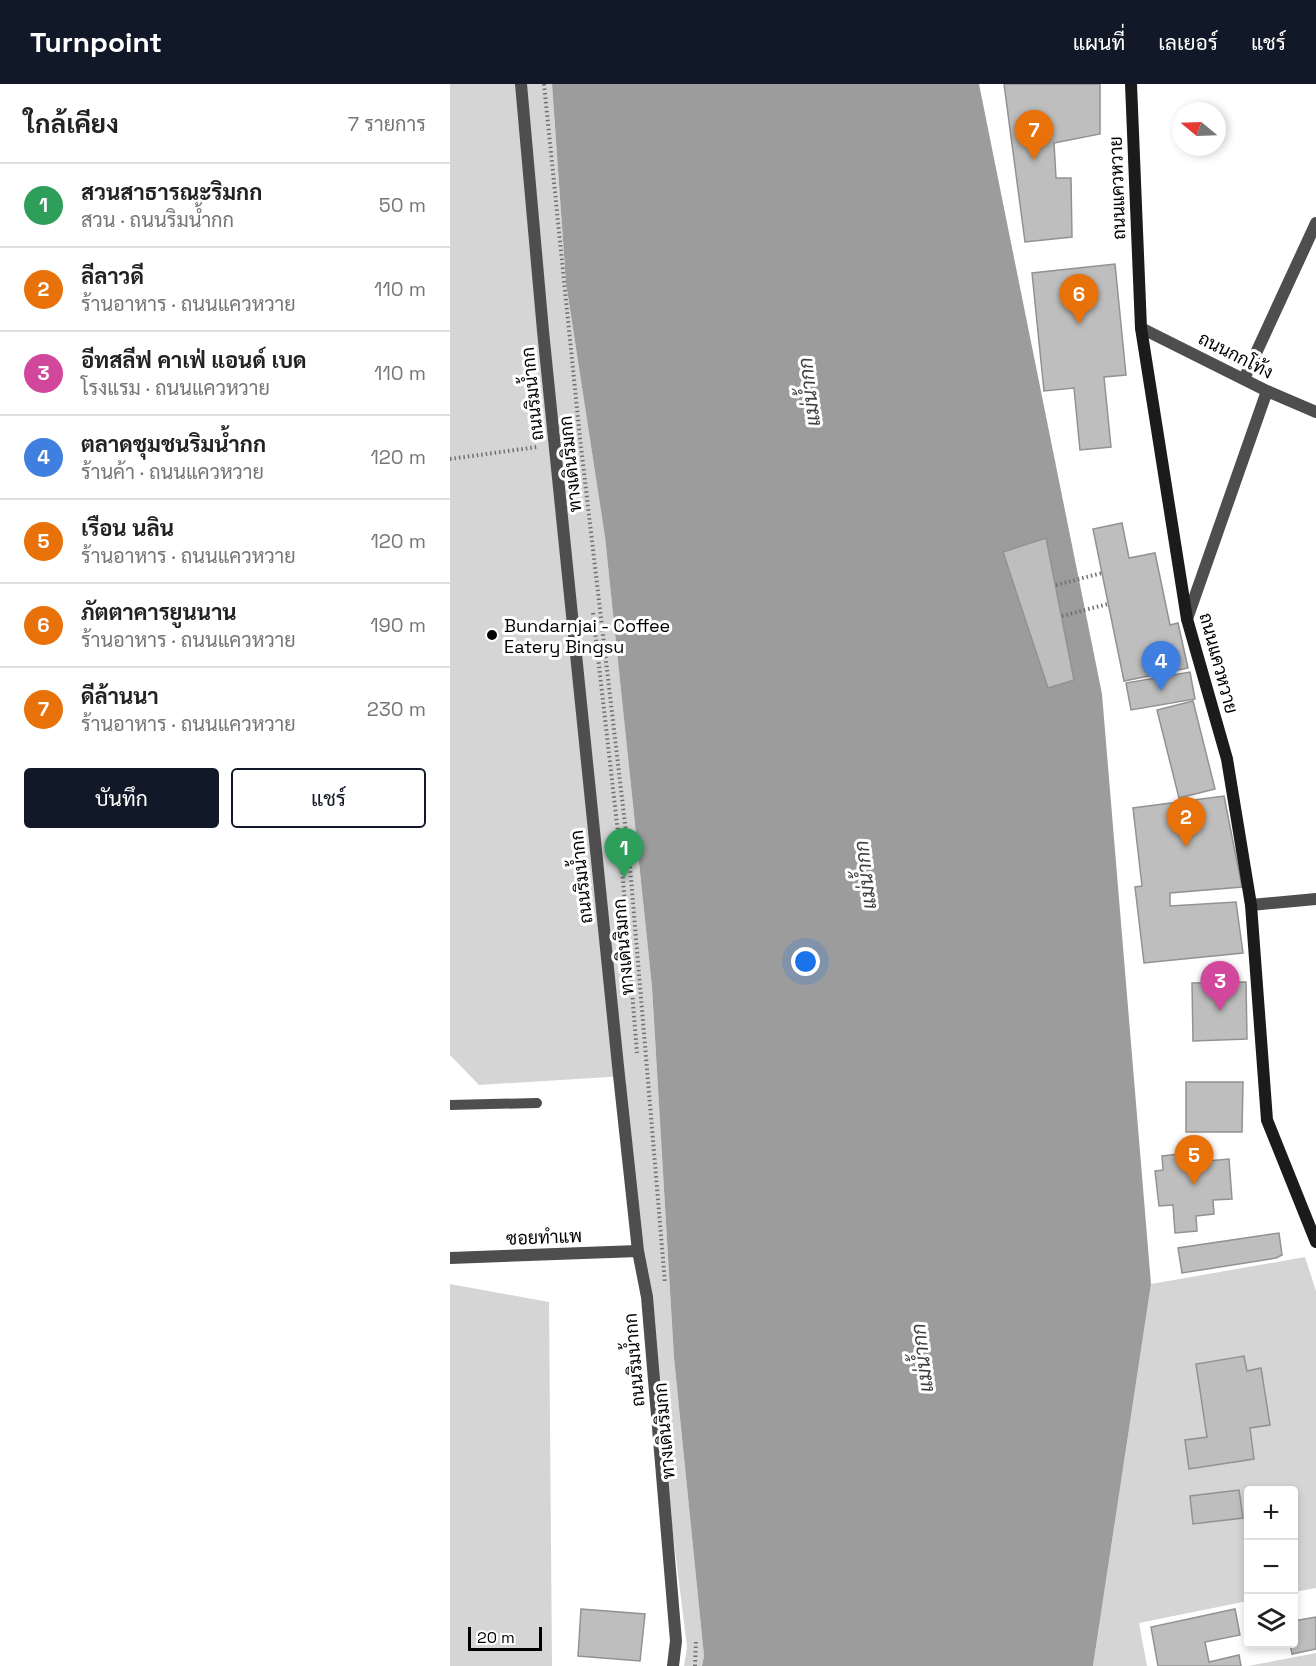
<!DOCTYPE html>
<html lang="th">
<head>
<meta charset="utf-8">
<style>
  body { margin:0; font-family:"Space Grotesk",Sarabun,sans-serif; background:#f2f2f2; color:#222 }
  .controls { position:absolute; right:18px; bottom:18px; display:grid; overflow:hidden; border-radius:6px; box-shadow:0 3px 9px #0003 }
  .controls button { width:54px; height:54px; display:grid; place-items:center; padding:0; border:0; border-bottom:2px solid #e0e0e0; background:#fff; color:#222; font:30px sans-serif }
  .compass { position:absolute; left:722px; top:18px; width:54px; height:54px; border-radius:50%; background:#fff; box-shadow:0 3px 9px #0003; rotate:289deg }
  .scale { position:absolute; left:18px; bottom:15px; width:74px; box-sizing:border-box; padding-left:6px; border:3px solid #000; border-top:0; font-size:16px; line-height:21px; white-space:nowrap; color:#000; -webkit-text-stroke:4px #fff; paint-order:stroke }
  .you { position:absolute; left:356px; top:878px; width:21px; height:21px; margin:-15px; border:4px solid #fff; border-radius:50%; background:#1a73e8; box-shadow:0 0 0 9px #1a73e833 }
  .badge { display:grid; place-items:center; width:39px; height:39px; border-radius:50%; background:#111827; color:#fff; font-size:20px; font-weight:700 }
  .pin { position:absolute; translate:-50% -50px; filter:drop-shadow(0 2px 3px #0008) }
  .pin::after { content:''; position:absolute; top:32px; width:21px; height:18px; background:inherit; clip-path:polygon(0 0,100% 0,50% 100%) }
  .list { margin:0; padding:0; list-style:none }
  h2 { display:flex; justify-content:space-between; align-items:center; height:78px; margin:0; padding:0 24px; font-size:26px }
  h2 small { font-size:20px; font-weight:400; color:#767676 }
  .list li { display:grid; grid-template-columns:39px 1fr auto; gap:18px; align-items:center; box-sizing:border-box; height:84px; padding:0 24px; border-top:2px solid #e0e0e0 }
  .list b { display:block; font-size:22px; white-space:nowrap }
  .list p { margin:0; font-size:20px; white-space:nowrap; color:#767676 }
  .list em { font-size:20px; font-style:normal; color:#767676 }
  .actions { display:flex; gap:12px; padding:18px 24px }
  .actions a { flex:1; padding:14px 0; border:2px solid #111827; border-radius:6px; text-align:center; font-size:21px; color:#111827 }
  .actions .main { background:#111827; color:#fff }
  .icon { flex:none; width:33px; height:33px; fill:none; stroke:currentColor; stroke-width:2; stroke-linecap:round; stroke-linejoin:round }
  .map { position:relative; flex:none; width:866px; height:1582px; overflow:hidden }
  header { display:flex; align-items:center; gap:36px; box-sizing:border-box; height:84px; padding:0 30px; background:#111827; color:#fff }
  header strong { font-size:28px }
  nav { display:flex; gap:33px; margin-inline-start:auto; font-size:21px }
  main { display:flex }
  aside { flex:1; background:#fff }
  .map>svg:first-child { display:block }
  .green { fill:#d5d5d5 }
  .water { fill:#9c9c9c }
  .building { fill:#bebebe; stroke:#929292; stroke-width:1.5 }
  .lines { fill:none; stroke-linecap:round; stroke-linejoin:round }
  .path { stroke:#707070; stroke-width:4; stroke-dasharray:1.5 3; stroke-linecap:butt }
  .lane { stroke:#4e4e4e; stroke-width:10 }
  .street { stroke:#4e4e4e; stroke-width:12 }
  .secondary { stroke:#1b1b1b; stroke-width:12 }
  .poi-dot { fill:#000; stroke:#fff; stroke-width:2 }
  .labels { text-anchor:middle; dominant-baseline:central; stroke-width:6; stroke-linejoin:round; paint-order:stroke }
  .street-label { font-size:18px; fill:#000; stroke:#fff }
  .poi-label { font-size:18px; fill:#000; stroke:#fff; text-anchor:start }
  .water-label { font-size:20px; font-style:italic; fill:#3d3d3d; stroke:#fff }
</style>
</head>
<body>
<header>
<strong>Turnpoint</strong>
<nav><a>แผนที่</a><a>เลเยอร์</a><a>แชร์</a></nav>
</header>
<main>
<aside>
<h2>ใกล้เคียง<small>7 รายการ</small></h2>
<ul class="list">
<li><span class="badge" style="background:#2e9e5b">1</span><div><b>สวนสาธารณะริมกก</b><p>สวน · ถนนริมน้ำกก</p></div><em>50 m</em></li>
<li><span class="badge" style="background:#e8710a">2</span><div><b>ลีลาวดี</b><p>ร้านอาหาร · ถนนแควหวาย</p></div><em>110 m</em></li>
<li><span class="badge" style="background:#d1479c">3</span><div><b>อีทสลีฟ คาเฟ่ แอนด์ เบด</b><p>โรงแรม · ถนนแควหวาย</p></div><em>110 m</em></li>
<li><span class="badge" style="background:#3f7fe0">4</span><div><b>ตลาดชุมชนริมน้ำกก</b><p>ร้านค้า · ถนนแควหวาย</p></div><em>120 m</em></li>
<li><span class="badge" style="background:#e8710a">5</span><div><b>เรือน นลิน</b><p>ร้านอาหาร · ถนนแควหวาย</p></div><em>120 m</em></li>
<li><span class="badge" style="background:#e8710a">6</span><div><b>ภัตตาคารยูนนาน</b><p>ร้านอาหาร · ถนนแควหวาย</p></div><em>190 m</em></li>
<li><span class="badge" style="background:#e8710a">7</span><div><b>ดีล้านนา</b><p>ร้านอาหาร · ถนนแควหวาย</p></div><em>230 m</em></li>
</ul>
<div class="actions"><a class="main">บันทึก</a><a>แชร์</a></div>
</aside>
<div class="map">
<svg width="866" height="1582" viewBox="0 0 866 1582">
  <rect width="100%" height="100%" fill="#fff"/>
  <path class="green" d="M0 0H102L116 199 155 453 202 903 224 1274 254 1572 252 1582H234L237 1563 188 1167 175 992 29 1001 0 971Z
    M855 1173 866 1207V1504L844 1508V1406H798V1517L689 1539 697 1582H643L701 1200Z
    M0 1200 99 1218 102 1582H0Z
    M866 1569V1582H798Z"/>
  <path class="water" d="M102 0H529L652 610 701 1200 643 1582H252L254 1572 224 1274 202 903 155 453 116 199Z"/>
  <path class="building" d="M554 0H650V50L604 59 606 94H621L622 153 575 158Z
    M665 180 676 291 654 293 661 363 630 366 624 304 594 307 582 189Z
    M672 439 679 474 705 469 720 541 728 539 738 584 674 597 643 445Z
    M596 454 624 596 598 604 553 468Z
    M740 588 745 615 681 626 676 599Z
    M743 617 765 705 729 714 707 626Z
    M774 712 792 803 720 809V822L786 818 793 869 694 879 685 803 692 802 683 724Z
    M796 898 797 955 743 957 742 899Z
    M736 998H793L792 1048H736Z
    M756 1067 757 1077 779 1075 782 1115 763 1116 764 1130 746 1132 747 1147 725 1149 723 1121 709 1122 705 1087 713 1086 712 1072Z
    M829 1149 832 1171 826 1174 732 1189 728 1164Z
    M794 1272 797 1287 811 1284 820 1341 800 1344 804 1375 739 1385 735 1356 757 1353 746 1280Z
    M789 1406 793 1434 743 1440 740 1412Z
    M131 1525 195 1530 190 1577 128 1572Z
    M785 1525 790 1551 755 1558 759 1578 789 1571 791 1582H708L701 1543Z
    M866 1533V1565L842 1570 840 1560H844V1537Z"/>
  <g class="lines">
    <path class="path" d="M94 0 130 354 180 783 215 1199
      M0 375 87 363
      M606 501 652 489
      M143 529 172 784 187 969
      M612 532 658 520
      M245 1582 246 1556"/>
    <path class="lane" d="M0 1021 87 1019"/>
    <path class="street" d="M71 0 93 247 168 982 188 1167 197 1213 226 1557 223 1582
      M691 244 817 307 866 328
      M794 295 866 139
      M737 535 817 307
      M801 821 866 815
      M0 1174 188 1167"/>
    <path class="secondary" d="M681 0 691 244 737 535 777 675 801 821 817 1036 866 1158"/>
  </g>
  <circle class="poi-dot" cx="42" cy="551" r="6"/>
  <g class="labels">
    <g class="street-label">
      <text transform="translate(667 104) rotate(-92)">ถนนแควหวาย</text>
      <text transform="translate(786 271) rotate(27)">ถนนกกโท้ง</text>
      <text transform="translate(82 310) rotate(-96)">ถนนริมน้ำกก</text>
      <text transform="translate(120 380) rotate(-96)">ทางเดินริมกก</text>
      <text transform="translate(769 579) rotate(75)">ถนนแควหวาย</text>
      <text transform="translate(131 793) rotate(-96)">ถนนริมน้ำกก</text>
      <text transform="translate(173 863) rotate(-95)">ทางเดินริมกก</text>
      <text transform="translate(94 1153) rotate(-2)">ซอยทำแพ</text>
      <text transform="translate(184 1276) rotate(-95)">ถนนริมน้ำกก</text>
      <text transform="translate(214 1347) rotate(-95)">ทางเดินริมกก</text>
    </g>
    <g class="poi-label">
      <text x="54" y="541">Bundarnjai - Coffee<tspan x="54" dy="21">Eatery Bingsu</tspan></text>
    </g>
    <g class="water-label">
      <text transform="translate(359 308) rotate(-97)">แม่น้ำกก</text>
      <text transform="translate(415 791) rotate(-97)">แม่น้ำกก</text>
      <text transform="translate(472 1274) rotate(-97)">แม่น้ำกก</text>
    </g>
  </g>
</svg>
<div class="controls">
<button>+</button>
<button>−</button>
<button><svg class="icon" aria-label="layers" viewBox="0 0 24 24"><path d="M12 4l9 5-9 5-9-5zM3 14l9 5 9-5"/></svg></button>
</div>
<svg class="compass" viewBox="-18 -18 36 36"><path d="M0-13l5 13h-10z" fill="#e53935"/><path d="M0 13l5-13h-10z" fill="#767676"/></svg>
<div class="scale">20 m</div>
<div class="you"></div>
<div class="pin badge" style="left:174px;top:794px;background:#2e9e5b">1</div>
<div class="pin badge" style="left:736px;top:763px;background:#e8710a">2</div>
<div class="pin badge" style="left:770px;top:927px;background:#d1479c">3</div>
<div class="pin badge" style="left:711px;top:607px;background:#3f7fe0">4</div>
<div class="pin badge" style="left:744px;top:1101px;background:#e8710a">5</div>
<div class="pin badge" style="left:629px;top:240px;background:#e8710a">6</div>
<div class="pin badge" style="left:584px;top:76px;background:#e8710a">7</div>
</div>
</main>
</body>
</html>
